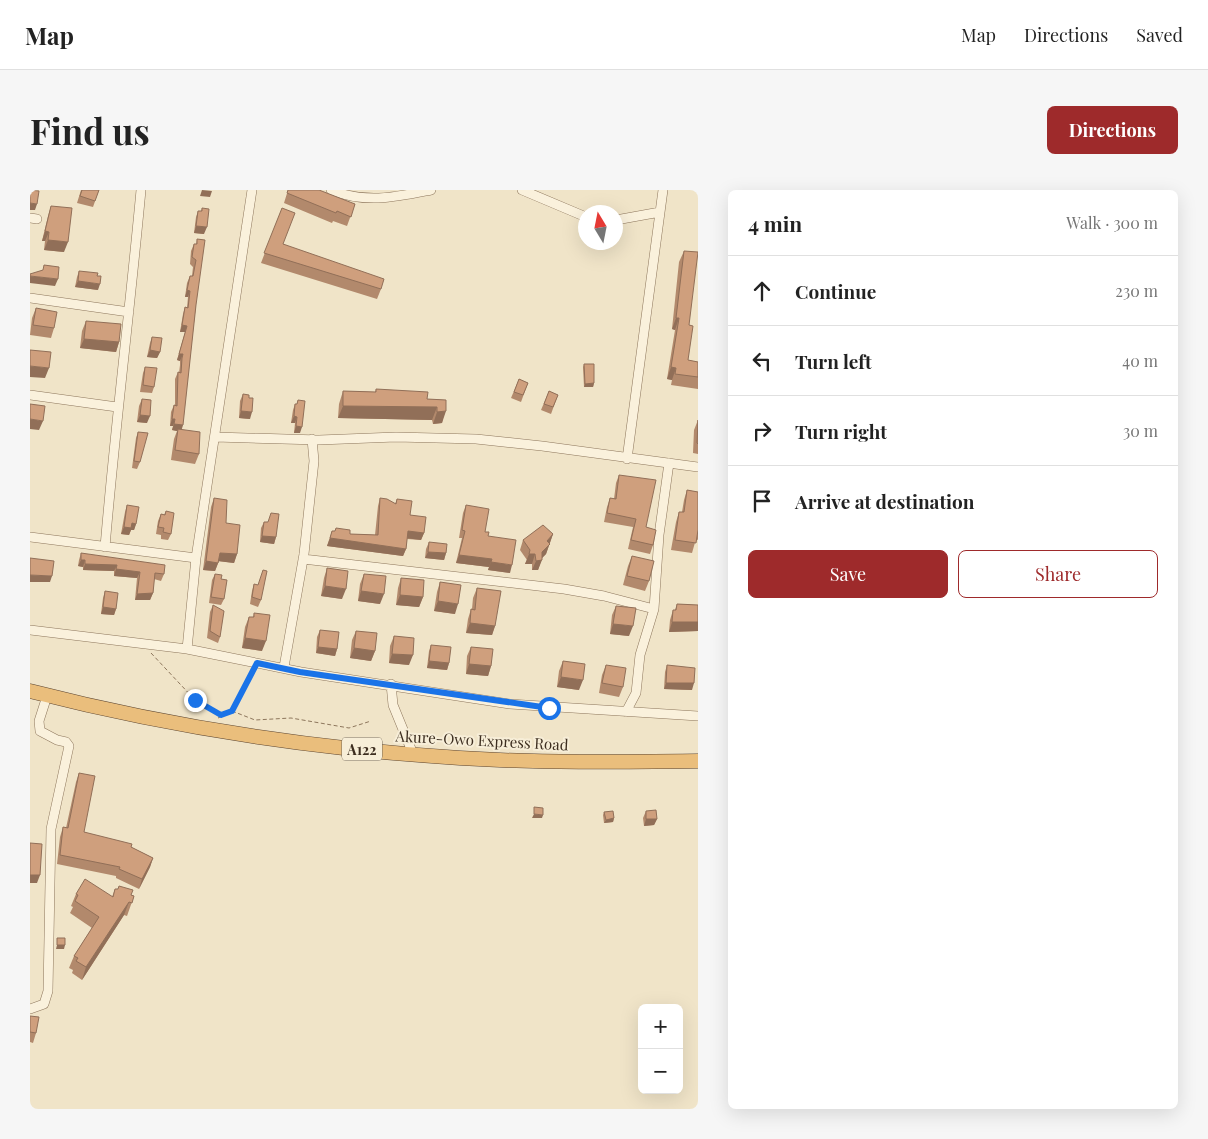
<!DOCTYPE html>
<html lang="en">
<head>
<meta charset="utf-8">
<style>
  body { margin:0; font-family:"Playfair Display",serif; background:#f6f6f6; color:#222 }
  .controls { position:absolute; right:15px; bottom:15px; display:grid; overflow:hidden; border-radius:8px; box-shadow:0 5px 20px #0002 }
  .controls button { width:45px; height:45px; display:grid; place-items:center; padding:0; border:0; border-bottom:1px solid #e0e0e0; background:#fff; color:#222; font:25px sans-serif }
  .compass { position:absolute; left:548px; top:15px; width:45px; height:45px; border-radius:50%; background:#fff; box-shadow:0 5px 20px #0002; rotate:350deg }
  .stop { position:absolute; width:15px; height:15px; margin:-11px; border:4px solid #1a73e8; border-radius:50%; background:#fff }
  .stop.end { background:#1a73e8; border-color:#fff; box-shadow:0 1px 5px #0008 }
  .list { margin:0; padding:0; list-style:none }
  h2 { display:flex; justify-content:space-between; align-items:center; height:65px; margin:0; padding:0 20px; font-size:21px }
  h2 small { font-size:16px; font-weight:400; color:#767676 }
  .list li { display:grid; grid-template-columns:32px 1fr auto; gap:15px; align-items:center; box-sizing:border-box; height:70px; padding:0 20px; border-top:1px solid #e0e0e0 }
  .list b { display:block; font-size:19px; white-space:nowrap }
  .list em { font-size:16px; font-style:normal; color:#767676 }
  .actions { display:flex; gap:10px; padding:15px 20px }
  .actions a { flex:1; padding:11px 0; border:1px solid #9e2a2b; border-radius:8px; text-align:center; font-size:18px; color:#9e2a2b }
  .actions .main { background:#9e2a2b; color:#fff }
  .icon { flex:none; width:28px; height:28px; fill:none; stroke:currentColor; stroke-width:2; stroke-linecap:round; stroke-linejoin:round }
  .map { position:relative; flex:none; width:668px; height:919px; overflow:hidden; border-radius:8px }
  header { display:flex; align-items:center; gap:30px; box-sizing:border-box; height:70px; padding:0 25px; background:#fff; border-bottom:1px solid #e0e0e0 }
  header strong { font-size:24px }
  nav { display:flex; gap:28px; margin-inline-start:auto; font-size:18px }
  .intro { display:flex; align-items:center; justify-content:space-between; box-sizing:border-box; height:120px; padding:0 30px }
  h1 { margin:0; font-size:35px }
  .button { padding:12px 22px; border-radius:8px; background:#9e2a2b; color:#fff; font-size:18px; font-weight:700 }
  main { display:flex; gap:30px; padding:0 30px }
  aside { flex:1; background:#fff; border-radius:8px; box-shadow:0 5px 20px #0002 }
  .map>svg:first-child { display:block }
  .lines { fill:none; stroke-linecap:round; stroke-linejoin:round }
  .minor-casing { stroke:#8d765c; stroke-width:10 }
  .trunk-casing { stroke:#5b4430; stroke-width:15 }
  .path { stroke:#8d765c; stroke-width:1; stroke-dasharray:4 2.5; stroke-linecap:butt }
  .minor { stroke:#faf1dc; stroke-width:9 }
  .trunk { stroke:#eabe7c; stroke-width:14 }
  .wall { fill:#b2896c }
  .shaded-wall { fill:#916f58 }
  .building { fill:#cf9f7d; stroke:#916f58 }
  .route { stroke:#1a73e8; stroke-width:6 }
  .labels { text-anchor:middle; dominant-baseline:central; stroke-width:4; stroke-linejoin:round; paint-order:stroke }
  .shield { fill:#f7eed8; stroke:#756857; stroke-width:1 }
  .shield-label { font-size:14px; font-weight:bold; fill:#3d2e20 }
  .street-label { font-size:15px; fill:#3d2e20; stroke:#f7eed8 }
</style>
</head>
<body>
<header>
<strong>Map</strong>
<nav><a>Map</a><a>Directions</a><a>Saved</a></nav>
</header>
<div class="intro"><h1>Find us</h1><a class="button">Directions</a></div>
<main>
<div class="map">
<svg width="668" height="919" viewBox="0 0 668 919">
  <rect width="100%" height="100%" fill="#f0e4c8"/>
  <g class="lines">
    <defs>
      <path id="minor" d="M301 0C336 14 366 7 401 0
        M492 0 556 27
        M0 28 7 29
        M586 30 630 22
        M0 108 99 122
        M0 205 87 217
        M185 247 289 250 366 247 446 249 512 256 668 277
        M597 269 633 0
        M0 347 166 368
        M75 357C85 238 100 119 111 0
        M273 369 534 399 574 406 624 419
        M0 440 157 459 271 482 480 514 668 526
        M157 459 166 368 222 0
        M254 477 274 364 284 271 282 249
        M361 494 363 515 383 564
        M596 522 606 503 610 465 624 419 629 345 639 273
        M0 819 14 814 18 801 21 639 39 556 36 552 27 550 10 541 9 531 17 506"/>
      <path id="trunk" d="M0 501C140 537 285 559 430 568 509 573 589 572 668 571"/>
    </defs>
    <use href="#minor" class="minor-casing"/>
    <use href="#trunk" class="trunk-casing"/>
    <path class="path" d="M121 463 165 510 191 525
      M202 521 225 530 261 528 319 538 341 531
      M188 528 202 521 222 481"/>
    <use href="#minor" class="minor"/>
    <use href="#trunk" class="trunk"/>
  </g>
  <path class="wall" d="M51 0H69L63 17 47 13Z
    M258 0 325 14 317 36 303 31 302 33 254 13Z
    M21 16 34 62 14 60 15 51H12L18 26Z
    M172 18 174 44 164 43 166 27 168 21H171Z
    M252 18 253 54 351 99 347 109 231 73Z
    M167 49 166 115 152 239 169 264 165 274 141 270 144 249 147 241 142 240 143 236H140L141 222 144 215H145V189L148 182 149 183 150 175V171L147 170 155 142H150L153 124 155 117 157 118 158 107H155L157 93 160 86H162L163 77 160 74 161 61 164 54H166Z
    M654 61 659 135 658 170 668 172V199L641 195 642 190 637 189 645 140 642 139 649 72Z
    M49 81 68 100 45 97 47 87Z
    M6 118 24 138 21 148 0 145 2 128Z
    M56 131 89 152 86 162 50 158 52 141Z
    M122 147 130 162 127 168 117 167 120 153Z
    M554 174 564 193 563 197H554L553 177Z
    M115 177 124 197 122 203 110 202 113 183Z
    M489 189 498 193 491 212 481 208Z
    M346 199 397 209 416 210 412 233 403 234 402 230 308 228 309 214 313 201 345 202Z
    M519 201 528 205 521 224 511 220Z
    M213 204 220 229 209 228 210 211Z
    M112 209 117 233 107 232 109 216Z
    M268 210 270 243H264L265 233H261L263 220 265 214H267Z
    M668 230V264L663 263 664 240Z
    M108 242 110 272 107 279 102 278 106 248Z
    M589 285 616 337 623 355 620 364 598 359 603 337 574 332 577 317 580 308 584 309 586 293Z
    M657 300 668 302V350L666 349 662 363 641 360 646 332 649 322H652L654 310Z
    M184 308 196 333 207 364 204 373 189 371 185 381 173 380 181 317Z
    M350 308 365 314 367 309 394 343 391 350 377 349 376 359 373 366 297 356 302 341 320 344 345 345 348 316Z
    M97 315 106 334 104 340H101L99 345 91 344 95 322Z
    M436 315 455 342 480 383 458 380 459 377 426 373 432 348H429L433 323Z
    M136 321 141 344 138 350 131 349V345L126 344 128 331 131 324 134 325Z
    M234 332 246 347 244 354 230 352 231 338Z
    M523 344 516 364 512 368 508 380H502V374H495L497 370 490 360 493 350Z
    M399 352 416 363 414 370 395 368 396 359Z
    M51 363 134 384 131 391 124 389 123 403 120 410H105L107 388 84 386V381L53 380V377L48 376 49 370Z
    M602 366 619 391 615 401 593 395 598 376Z
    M297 378 312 409 291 406 294 388Z
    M185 384 191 389 194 409 191 415 179 413 182 390Z
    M334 384 350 414 328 411 330 394Z
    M371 388 393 407 389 417 366 415 368 398Z
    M410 392 425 424 404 421 407 402Z
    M224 394 231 410 228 417 220 414 222 401Z
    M447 398 465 436 462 445 436 443 438 429 441 419H442L443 408Z
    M75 401 86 419 84 425 71 424 73 408Z
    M647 414 668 415V441L639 442 640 430 643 420H645Z
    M183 415 190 447 188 453 177 448 180 422Z
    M586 416 599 446 580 444 582 425Z
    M224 423 232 461 212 458 215 437 219 427H223Z
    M290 440 307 459 305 466 286 463 287 447Z
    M326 441 345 461 341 471 320 468 322 450Z
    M364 446 379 475 359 473 360 456Z
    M401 455 419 473 417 480 397 478 399 461Z
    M441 457 461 476 458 486 436 484 437 466Z
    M533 471 549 500 527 497 529 481Z
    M576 475 593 497 589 507 569 503 572 485Z
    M637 475 662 500 634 499 635 482Z
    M49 583 54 642 101 657 123 668 120 677 109 699 86 688V686L27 674 30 647 33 637 36 638 46 592Z
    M616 621 627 629 624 635 614 636 613 628Z
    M574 622 584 628 583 632 574 633 573 625Z
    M85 699 104 706 97 726 94 725 52 790 42 783 43 780 39 778 44 766 62 738 40 723 43 717 41 716 46 704 82 707Z
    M0 826 6 843 3 853 0 852Z"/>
  <path class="shaded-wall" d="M172 0 182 1 180 7 170 6Z
    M0 13 7 14 5 20H0Z
    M166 36 177 37 174 44 164 43Z
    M15 41 19 42 15 51H12Z
    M18 50 38 52 34 62 14 60Z
    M0 86 28 89 25 96 0 93Z
    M48 91 70 94 68 100 45 97Z
    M157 100 160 101 158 107H155Z
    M646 128H649L645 140 642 139Z
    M152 135 157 136 155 142H150Z
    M54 149 89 152 86 162 50 158Z
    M120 160 130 162 127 168 117 167Z
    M149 164H153L150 171 147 170Z
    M0 176 19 178 15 188 0 187Z
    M641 177 646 178 642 190 637 189Z
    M564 193 563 197H554L555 194Z
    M313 216 407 217 402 230 308 228Z
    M211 221 222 222 220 229 209 228Z
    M416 221 412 233 403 234 407 222Z
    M110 225 120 226 117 233 107 232Z
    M264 226 267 227 265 233H261Z
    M0 229 13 231 9 240 0 239Z
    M142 229H145L143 236H140Z
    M144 234 153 235 151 241 148 239 147 241 142 240Z
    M266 236 272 237 270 243H264Z
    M102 333 106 334 104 340H101L99 345 91 344 94 337Z
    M378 341 394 343 391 350 375 348Z
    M523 344 516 364 510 370H512L508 380H502L506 371 512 362 517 351Z
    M232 346 246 347 244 354 230 352Z
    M300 348 376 359 373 366 297 356Z
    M398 362 416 363 414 370 395 368Z
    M190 363 207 364 204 373 187 371Z
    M499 364H505L502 374H495Z
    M429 365 462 369 459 377 426 373Z
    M51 370H55L53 377 48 376Z
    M176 371 188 373 185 381 173 380Z
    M461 372 482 375 480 383 458 380Z
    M55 374 87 375 84 381 53 380Z
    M86 379 110 382 107 388 84 386Z
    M0 385 22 386 20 392H0Z
    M295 396 316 399 312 409 291 406Z
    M331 401 354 404 350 414 328 411Z
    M123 403 120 410H105L107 404Z
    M370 405 393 407 389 417 366 415Z
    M408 411 428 414 425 424 404 421Z
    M73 417 86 419 84 425 71 424Z
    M642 432H668V441L639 442Z
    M440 433 465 436 462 445 436 443Z
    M583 434 603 436 599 446 580 444Z
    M215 448 236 451 232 461 212 458Z
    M288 457 307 459 305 466 286 463Z
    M324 458 345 461 341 471 320 468Z
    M362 464 383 465 379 475 359 473Z
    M399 471 419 473 417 480 397 478Z
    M439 474 461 476 458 486 436 484Z
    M531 487 553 490 549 500 527 497Z
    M636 493H664L662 500 634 499Z
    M504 624 513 625 512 628H502Z
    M584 628 583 632 574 633 576 630Z
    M616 629H627L624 635 614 636Z
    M123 668 120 677 109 699 112 689Z
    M0 685H10L7 693H0Z
    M99 712 94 725 52 790 56 777Z
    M27 755H35L34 759H26Z"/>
  <path class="building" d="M0 0 9 1 7 14 0 13Z
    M52 0H69L65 11 50 6Z
    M258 0H289L325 14 321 27 307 21 306 23 257 3Z
    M21 16 42 18 38 52 18 50 19 42 15 41Z
    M172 18 179 19 177 37 166 36 168 21H172Z
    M252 18 265 23 253 54 354 89 351 99 234 63Z
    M167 49 175 50 166 115 153 235 144 234 145 229H142L144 215 147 216 148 182 151 183 152 168 153 164H149L157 136 152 135 155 117 158 118 160 101 157 100 160 86H163L166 70 162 67 164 54H167Z
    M654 61 668 62 659 135 663 136 658 170 668 172V187L645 184 646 178 641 177 649 128H646Z
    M14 75 29 77 28 89 0 86V84L13 80Z
    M49 81 68 83 67 86H71L70 94 48 91Z
    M6 118 27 122 24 138 3 135Z
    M56 131 91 134 89 152 54 149Z
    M122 147 132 148 130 162 120 160Z
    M0 160 21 162 19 178 0 176Z
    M554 174H564V193L555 194Z
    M115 177 127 178 124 197 113 195Z
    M489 189 498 193 493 205 484 202Z
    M346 199 398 202 397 209 416 210V221L407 222V217L313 216V201L346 202Z
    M519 201 528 205 523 217 514 214Z
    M213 204 219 205V208H223L222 222 211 221Z
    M112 209 121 210 120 226 110 225Z
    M268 210 275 211 272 237 266 236 267 227 264 226 265 214H267Z
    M0 214 15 216 13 231 0 229Z
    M668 230V254L667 253Z
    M148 239 170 242 169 264 145 260Z
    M108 242 118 243 110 272 104 271Z
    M589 285 626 290 616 337 626 340 623 355 601 350 606 329 577 323 580 308 586 309Z
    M657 300 668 302V340L666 353 645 350 649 322H654Z
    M184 308 197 310 196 333 210 335 207 364 190 363 188 373 176 371Z
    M350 308 357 309 366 314 367 309 382 311 380 325 396 327 394 343 378 341 376 359 300 348 302 341H305L306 338 320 340V344L348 345Z
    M97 315 109 317 106 334 102 333 101 338 94 337Z
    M436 315 459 319 455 342H459L458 346 486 350 482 375 461 372 462 369 429 365 435 341 432 340Z
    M136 321 144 323 141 344 133 342 134 338 128 337 131 324 135 325Z
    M241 323 249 324 246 347 232 346 234 332H238Z
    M513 335 523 344 517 351 520 354 512 362V370L506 371 505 364H499L500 360 493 350Z
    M399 352 417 354 416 363 398 362Z
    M51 363 135 375 134 384 125 383 123 403 107 404 110 382 86 379 87 375 55 374V370H51Z
    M602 366 624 371 619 391 597 386Z
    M0 368 24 371 22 386 0 385Z
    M297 378 318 381 316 399 295 396Z
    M233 380 237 381 231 410 222 407 224 394 228 395Z
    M185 384 192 385 191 389 197 390 194 409 181 407Z
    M334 384 356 386 354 404 331 401Z
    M371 388 394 390 393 407 370 405Z
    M410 392 431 395 428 414 408 411Z
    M447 398 471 401 465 436 440 433 441 419 445 420Z
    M75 401 88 403 86 419 73 417Z
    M647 414 668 415V432H642L643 420H646Z
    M183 415 194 421 190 447 180 441Z
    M586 416 606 418 603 436 583 434Z
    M224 423 240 425 236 451 215 448 219 427H224Z
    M290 440 309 442 307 459 288 457Z
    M326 441 347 443 345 461 324 458Z
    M364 446 384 448 383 465 362 464Z
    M401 455 421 457 419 473 399 471Z
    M441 457 463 459 461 476 439 474Z
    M533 471 555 474 553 490 531 487Z
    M576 475 596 478 593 497 572 493Z
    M637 475 665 478 664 493H636Z
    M49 583 65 586 54 642 102 654 101 657 123 668 112 689 89 679 90 677 30 665 33 637 38 638Z
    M504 617 513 618V625L504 624Z
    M626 620 627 629H616V621Z
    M583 621 584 628 576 630 574 622Z
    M0 653 12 654 10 685H0Z
    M55 689 83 707 85 699H88L89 696 103 700 101 705 104 706 102 713 99 712 56 777 46 771 48 768 44 766 69 727 45 711 48 705 46 704Z
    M27 748H35V755H27Z
    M0 826 9 827 6 843 0 842Z"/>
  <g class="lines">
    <path class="route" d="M165 510 191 525 202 521 227 473 270 482 519 518"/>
  </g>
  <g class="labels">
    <rect class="shield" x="312" y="547.5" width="40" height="23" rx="4"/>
    <g class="shield-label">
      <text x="332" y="559">A122</text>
    </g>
    <g class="street-label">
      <text transform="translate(452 550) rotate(3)">Akure-Owo Express Road</text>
    </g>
  </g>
</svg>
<div class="controls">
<button>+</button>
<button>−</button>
</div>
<svg class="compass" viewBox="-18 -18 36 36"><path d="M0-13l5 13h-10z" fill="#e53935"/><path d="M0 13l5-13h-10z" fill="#767676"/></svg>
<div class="stop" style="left:519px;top:518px"></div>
<div class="stop end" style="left:165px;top:510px"></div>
</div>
<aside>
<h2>4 min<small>Walk · 300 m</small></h2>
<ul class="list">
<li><svg class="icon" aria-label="ahead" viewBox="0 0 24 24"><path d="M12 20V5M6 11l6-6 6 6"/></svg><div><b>Continue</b></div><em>230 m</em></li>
<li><svg class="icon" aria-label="left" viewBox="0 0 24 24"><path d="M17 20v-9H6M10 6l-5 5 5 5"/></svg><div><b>Turn left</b></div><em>40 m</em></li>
<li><svg class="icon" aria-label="right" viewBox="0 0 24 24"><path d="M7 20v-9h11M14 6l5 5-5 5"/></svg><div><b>Turn right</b></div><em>30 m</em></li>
<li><svg class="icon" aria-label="arrive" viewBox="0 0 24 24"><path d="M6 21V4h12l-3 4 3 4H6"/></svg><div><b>Arrive at destination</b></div></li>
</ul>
<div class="actions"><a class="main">Save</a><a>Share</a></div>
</aside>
</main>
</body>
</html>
